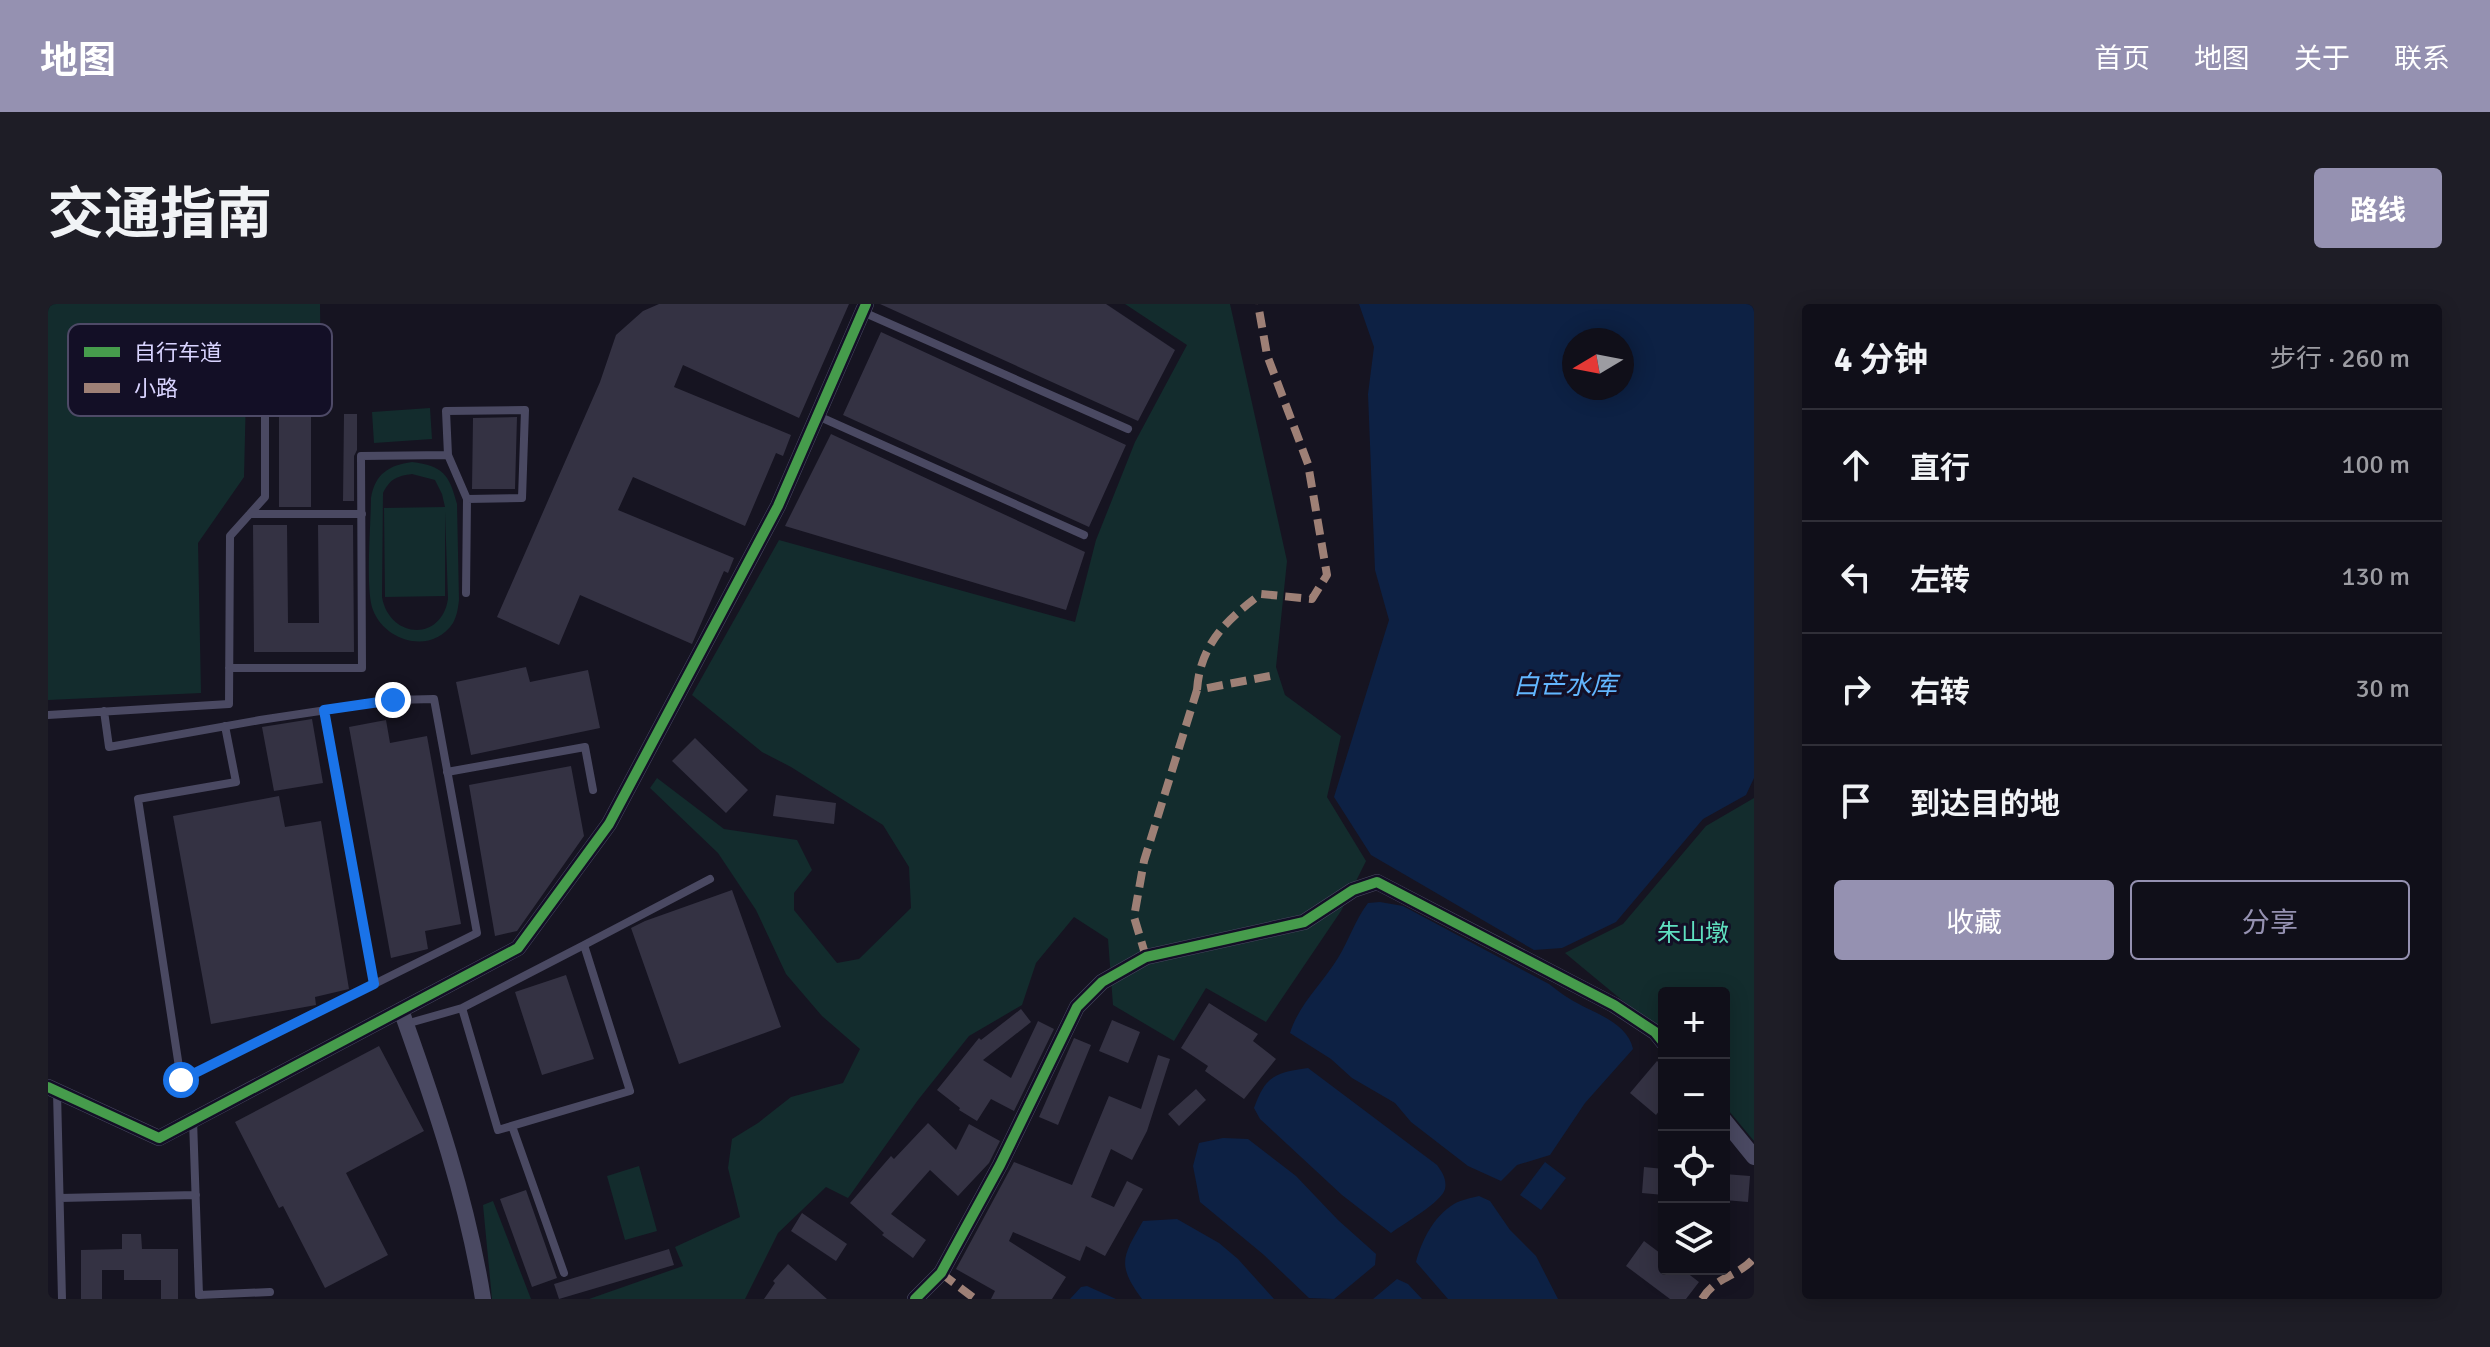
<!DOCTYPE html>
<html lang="zh">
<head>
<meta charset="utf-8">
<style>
  body { margin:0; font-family:Signika,"Noto Sans SC",sans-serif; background:#1e1d26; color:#f1f3f6 }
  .controls { position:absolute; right:24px; bottom:24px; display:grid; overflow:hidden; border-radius:8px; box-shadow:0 4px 20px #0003 }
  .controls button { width:72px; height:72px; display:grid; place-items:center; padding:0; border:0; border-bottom:2px solid #302f38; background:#100f19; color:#f1f3f6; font:40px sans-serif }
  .compass { position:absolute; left:1514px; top:24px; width:72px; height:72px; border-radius:50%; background:#100f19; box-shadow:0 4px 20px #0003; rotate:260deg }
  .stop { position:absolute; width:24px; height:24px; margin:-18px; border:6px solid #1a73e8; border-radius:50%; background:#fff }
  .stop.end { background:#1a73e8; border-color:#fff; box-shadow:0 2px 8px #0008 }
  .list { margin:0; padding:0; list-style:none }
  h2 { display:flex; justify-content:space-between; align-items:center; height:104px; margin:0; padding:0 32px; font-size:34px }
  h2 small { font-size:26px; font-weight:400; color:#9c9ca2 }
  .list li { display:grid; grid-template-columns:52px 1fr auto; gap:24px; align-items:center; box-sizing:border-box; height:112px; padding:0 32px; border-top:2px solid #302f38 }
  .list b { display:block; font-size:30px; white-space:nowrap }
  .list em { font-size:26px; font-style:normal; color:#9c9ca2 }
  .actions { display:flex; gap:16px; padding:24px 32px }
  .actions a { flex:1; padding:18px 0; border:2px solid #9591b1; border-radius:8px; text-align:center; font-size:28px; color:#9591b1 }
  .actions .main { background:#9591b1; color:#fff }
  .icon { flex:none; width:44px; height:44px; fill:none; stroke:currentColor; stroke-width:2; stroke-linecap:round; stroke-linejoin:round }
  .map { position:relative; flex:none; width:1706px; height:995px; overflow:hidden; border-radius:8px }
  header { display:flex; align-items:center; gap:48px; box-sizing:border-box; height:112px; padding:0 40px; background:#9591b1; color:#fff }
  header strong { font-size:38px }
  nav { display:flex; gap:44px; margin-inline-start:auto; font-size:28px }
  .intro { display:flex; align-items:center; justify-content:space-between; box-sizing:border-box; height:192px; padding:0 48px }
  h1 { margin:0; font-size:56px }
  .button { padding:20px 36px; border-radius:8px; background:#9591b1; color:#fff; font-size:28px; font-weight:700 }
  main { display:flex; gap:48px; padding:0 48px }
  aside { flex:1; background:#100f19; border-radius:8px; box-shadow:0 4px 20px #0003 }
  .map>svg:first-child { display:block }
  .green { fill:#132c2d; fill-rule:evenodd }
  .water { fill:#0d2144; fill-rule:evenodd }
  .building { fill:#343243 }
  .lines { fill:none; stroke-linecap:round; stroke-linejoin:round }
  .lane { stroke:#4a4962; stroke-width:8 }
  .street { stroke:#4a4962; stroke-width:16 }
  .quiet { stroke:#9e8076; stroke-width:8; stroke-dasharray:16 8; stroke-linecap:butt }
  .cycleway-casing { stroke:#130f26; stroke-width:15 }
  .cycleway { stroke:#469c4c; stroke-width:10 }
  .route { stroke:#1a73e8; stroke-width:10 }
  .labels { text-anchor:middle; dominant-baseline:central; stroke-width:6; stroke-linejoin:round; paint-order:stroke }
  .park-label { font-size:24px; fill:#5fe0c0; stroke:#130f26 }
  .water-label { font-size:26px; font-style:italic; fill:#62b6ff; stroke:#130f26 }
  .key { fill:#130f26; stroke:#4e4a67; stroke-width:2 }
  .key-label { font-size:22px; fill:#d9d4ff }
</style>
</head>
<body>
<header>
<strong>地图</strong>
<nav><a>首页</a><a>地图</a><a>关于</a><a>联系</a></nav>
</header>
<div class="intro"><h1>交通指南</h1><a class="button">路线</a></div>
<main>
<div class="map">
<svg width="1706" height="995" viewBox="0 0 1706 995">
  <rect width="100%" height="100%" fill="#161421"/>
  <path class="green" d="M0 0H272L273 84 198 89 196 173 150 239 153 389 0 396Z
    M1077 0H1182L1239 257 1228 363 1237 391 1293 432 1279 493 1318 557 1293 607 1218 718 1158 684 1126 737 1065 701 1060 635 1026 613 988 659 974 701 921 732 870 796 800 894 778 883 730 929 697 995H541L635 962 627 943 692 913 680 864 684 835 710 819 743 793 795 779 812 745 774 712 738 670 708 606 670 549 602 484 609 474 676 525 749 536 764 566 746 589V606L789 659 811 655 863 604 861 563 835 521 743 463 714 448 644 391 731 236 1027 318 1048 236 1087 138 1139 41Z
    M382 104 384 135 326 139 324 108Z
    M364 158C395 162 401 170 409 200L411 296C410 304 409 312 405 319 384 351 337 338 325 306 317 286 323 219 323 194 327 170 341 161 364 158ZM364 170 387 176 394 190 397 203 336 204 337 293 397 292V208L400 295C393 339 341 334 334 293L335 189C342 175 349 172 364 170Z
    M1706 494V837L1676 801V689H1616V731L1517 649 1575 620 1658 522Z
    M591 862 609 927 577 936 559 872Z
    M445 897 483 995H444L435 901Z"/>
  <path class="water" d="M1311 0H1706V474L1698 491 1655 515 1568 618 1514 644 1486 646 1323 551 1286 493 1341 316 1327 266 1320 90 1326 43ZM1526 36H1574V84H1526Z
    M1332 598 1355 602 1501 680C1508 685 1515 691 1522 695 1544 709 1579 717 1585 745L1537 799 1502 851 1469 861 1453 877 1420 862 1363 818 1347 799 1304 774 1283 755 1242 729C1251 700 1274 680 1290 654 1301 636 1307 616 1320 599Z
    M1260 764 1389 861C1394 868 1399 875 1397 885 1394 898 1355 920 1343 929L1294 891 1212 815 1206 804C1218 771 1227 769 1260 764Z
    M1175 834 1200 835 1248 872 1290 916 1328 950 1327 961 1286 995 1261 994 1216 951 1152 898 1145 862 1151 839Z
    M1497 858 1518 874 1493 906 1472 891Z
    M1431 892 1442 897 1462 926 1488 952 1510 995H1400L1368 958C1374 936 1385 913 1406 900 1413 896 1423 894 1431 892Z
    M1129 915 1171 939 1190 955 1226 995H1094C1068 960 1075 952 1095 917Z
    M1349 975 1360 980 1374 995H1325Z
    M1039 982 1068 995H1022L1033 983Z"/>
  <path class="building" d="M611 0H801L751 114 635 61 626 83 743 131 735 152 728 149 697 222 585 173 570 206 686 254 680 269 676 267 644 340 532 291 511 341 449 313 552 78 568 31 595 7Z
    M832 0H1058L1127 46 1090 117Z
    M833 28 1078 141 1041 223 795 111Z
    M231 110H263V203H231Z
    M296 110H309V146L306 152V197H295Z
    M469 113 467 185H424L425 114Z
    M783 130 1037 248 1018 306 737 222Z
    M205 221H239L240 319H271L270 221H305L306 348H206Z
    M478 363 482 378 540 366 552 424 423 451 408 378Z
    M264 415 275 479 226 487 214 423Z
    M338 416 342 439 379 432 413 620 377 627 380 645 343 654 301 423Z
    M647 434 700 486 678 509 624 457Z
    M523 462 536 532 469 627 447 632 421 481Z
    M728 491 788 499 786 520 725 512Z
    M231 492 237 523 273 517 301 685 267 693 268 701 163 720 125 512Z
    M684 586 733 723 631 760 583 624 597 617Z
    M518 671 546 755 494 771 467 688Z
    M1161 699 1210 730 1205 737 1228 755 1196 795 1157 767 1160 762 1133 744Z
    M973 705 983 718 935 756 963 774 990 717 1006 725 966 807 943 795 929 817 911 806 912 804 889 786 931 734 933 736Z
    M1064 716 1092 728 1080 759 1051 747Z
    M1026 734 1043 741 1010 821 991 813Z
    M331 742 376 827 298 869 340 951 277 984 235 902 231 904 187 818Z
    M1110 751 1122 755 1099 827 1084 856 1063 845 1043 893 1066 903 1079 877 1095 885 1057 952 1038 942 1032 957 965 928 961 937 1018 973 1004 995H943L947 987 908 965 966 858 1024 881 1061 792 1093 805Z
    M1609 757 1616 763V801L1608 811 1582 789Z
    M1148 785 1158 796 1131 822 1120 810Z
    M880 819 908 846 921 820 952 837 941 859 910 892 882 866 843 910 878 936 865 954 834 931 836 929 802 899 843 852 846 855Z
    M1596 863 1616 865V891L1594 889Z
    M1676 870 1702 872 1700 898 1676 896Z
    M478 886 509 974 484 983 452 895Z
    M754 909 799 940 788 957 743 927Z
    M74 930H93L94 945H130V995H113V976H76V966H54V995H33V946L74 945Z
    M1596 937 1616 952V965H1634L1651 978 1638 995H1622L1578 962Z
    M621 945 626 961 511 995 506 980Z
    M740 960 779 995H716L727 979 725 977Z"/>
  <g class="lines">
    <path class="lane" d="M815 8 1080 125
      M770 112 1036 231
      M400 151 419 195 418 289
      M202 210H314
      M181 364H314L313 152 400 151 398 107 477 106 474 194 419 195
      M276 406 326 680
      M56 407 61 443 212 416 345 396 386 395 429 629 133 776 90 495 188 478 177 422
      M0 411 181 400 182 232 217 193V104
      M399 468 537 443 545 486
      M536 641 662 575
      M358 720 414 704 450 826 582 787 536 641 414 704
      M9 788 14 995
      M145 816 151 991 222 988
      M464 822 516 969
      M12 894 148 891"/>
    <path class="street" d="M353 706C387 801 419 895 435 995
      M0 783 111 834 470 644 561 520 730 202 818 0
      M1676 816 1706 853
      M867 995 893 969 952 861 1029 703 1054 678 1098 653 1256 618 1305 586 1329 578 1566 701 1607 728 1616 739"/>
    <path class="quiet" d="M1149 386C1152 341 1178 316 1213 290L1264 295 1279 271 1260 160 1219 51 1210 0
      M1098 653 1086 613 1096 557 1149 386 1222 372
      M893 969 927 995
      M1654 995C1668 972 1690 973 1706 954"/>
    <defs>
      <path id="cycleway" d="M0 783 111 834 470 644 561 520 730 202 818 0
        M867 995 893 969 952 861 1029 703 1054 678 1098 653 1256 618 1305 586 1329 578 1566 701 1607 728 1616 739"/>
    </defs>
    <use href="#cycleway" class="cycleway-casing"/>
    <use href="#cycleway" class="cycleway"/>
  </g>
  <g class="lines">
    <path class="route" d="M133 776 326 680 276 406 345 396"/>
  </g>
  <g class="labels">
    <g class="park-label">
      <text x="1645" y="629">朱山墩</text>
    </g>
    <g class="water-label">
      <text x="1517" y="382">白芒水库</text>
    </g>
  </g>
  <rect x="20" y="20" width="264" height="92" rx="12" class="key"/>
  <rect x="36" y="43" width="36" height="10" fill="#469c4c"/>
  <rect x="36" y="79" width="36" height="10" fill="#9e8076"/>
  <g class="key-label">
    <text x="86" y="56">自行车道</text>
    <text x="86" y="92">小路</text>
  </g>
</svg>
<div class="controls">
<button>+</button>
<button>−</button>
<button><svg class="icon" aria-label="locate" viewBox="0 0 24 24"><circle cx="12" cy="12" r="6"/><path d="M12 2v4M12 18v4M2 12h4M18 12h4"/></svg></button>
<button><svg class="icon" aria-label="layers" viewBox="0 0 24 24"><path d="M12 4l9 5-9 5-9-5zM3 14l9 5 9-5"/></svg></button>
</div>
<svg class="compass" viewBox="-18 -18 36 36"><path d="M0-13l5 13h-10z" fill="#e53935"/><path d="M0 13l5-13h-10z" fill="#9c9ca2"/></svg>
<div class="stop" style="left:133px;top:776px"></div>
<div class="stop end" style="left:345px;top:396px"></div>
</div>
<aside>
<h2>4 分钟<small>步行 · 260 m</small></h2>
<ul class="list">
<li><svg class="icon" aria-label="ahead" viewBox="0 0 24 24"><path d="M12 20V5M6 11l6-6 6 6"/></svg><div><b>直行</b></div><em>100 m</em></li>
<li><svg class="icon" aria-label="left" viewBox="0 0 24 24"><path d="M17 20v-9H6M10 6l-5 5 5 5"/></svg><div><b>左转</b></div><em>130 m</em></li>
<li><svg class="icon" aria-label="right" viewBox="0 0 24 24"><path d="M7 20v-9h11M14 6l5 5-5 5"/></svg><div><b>右转</b></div><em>30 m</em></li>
<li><svg class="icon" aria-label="arrive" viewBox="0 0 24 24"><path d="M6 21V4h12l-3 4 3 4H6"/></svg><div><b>到达目的地</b></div></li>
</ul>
<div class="actions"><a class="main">收藏</a><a>分享</a></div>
</aside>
</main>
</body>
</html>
